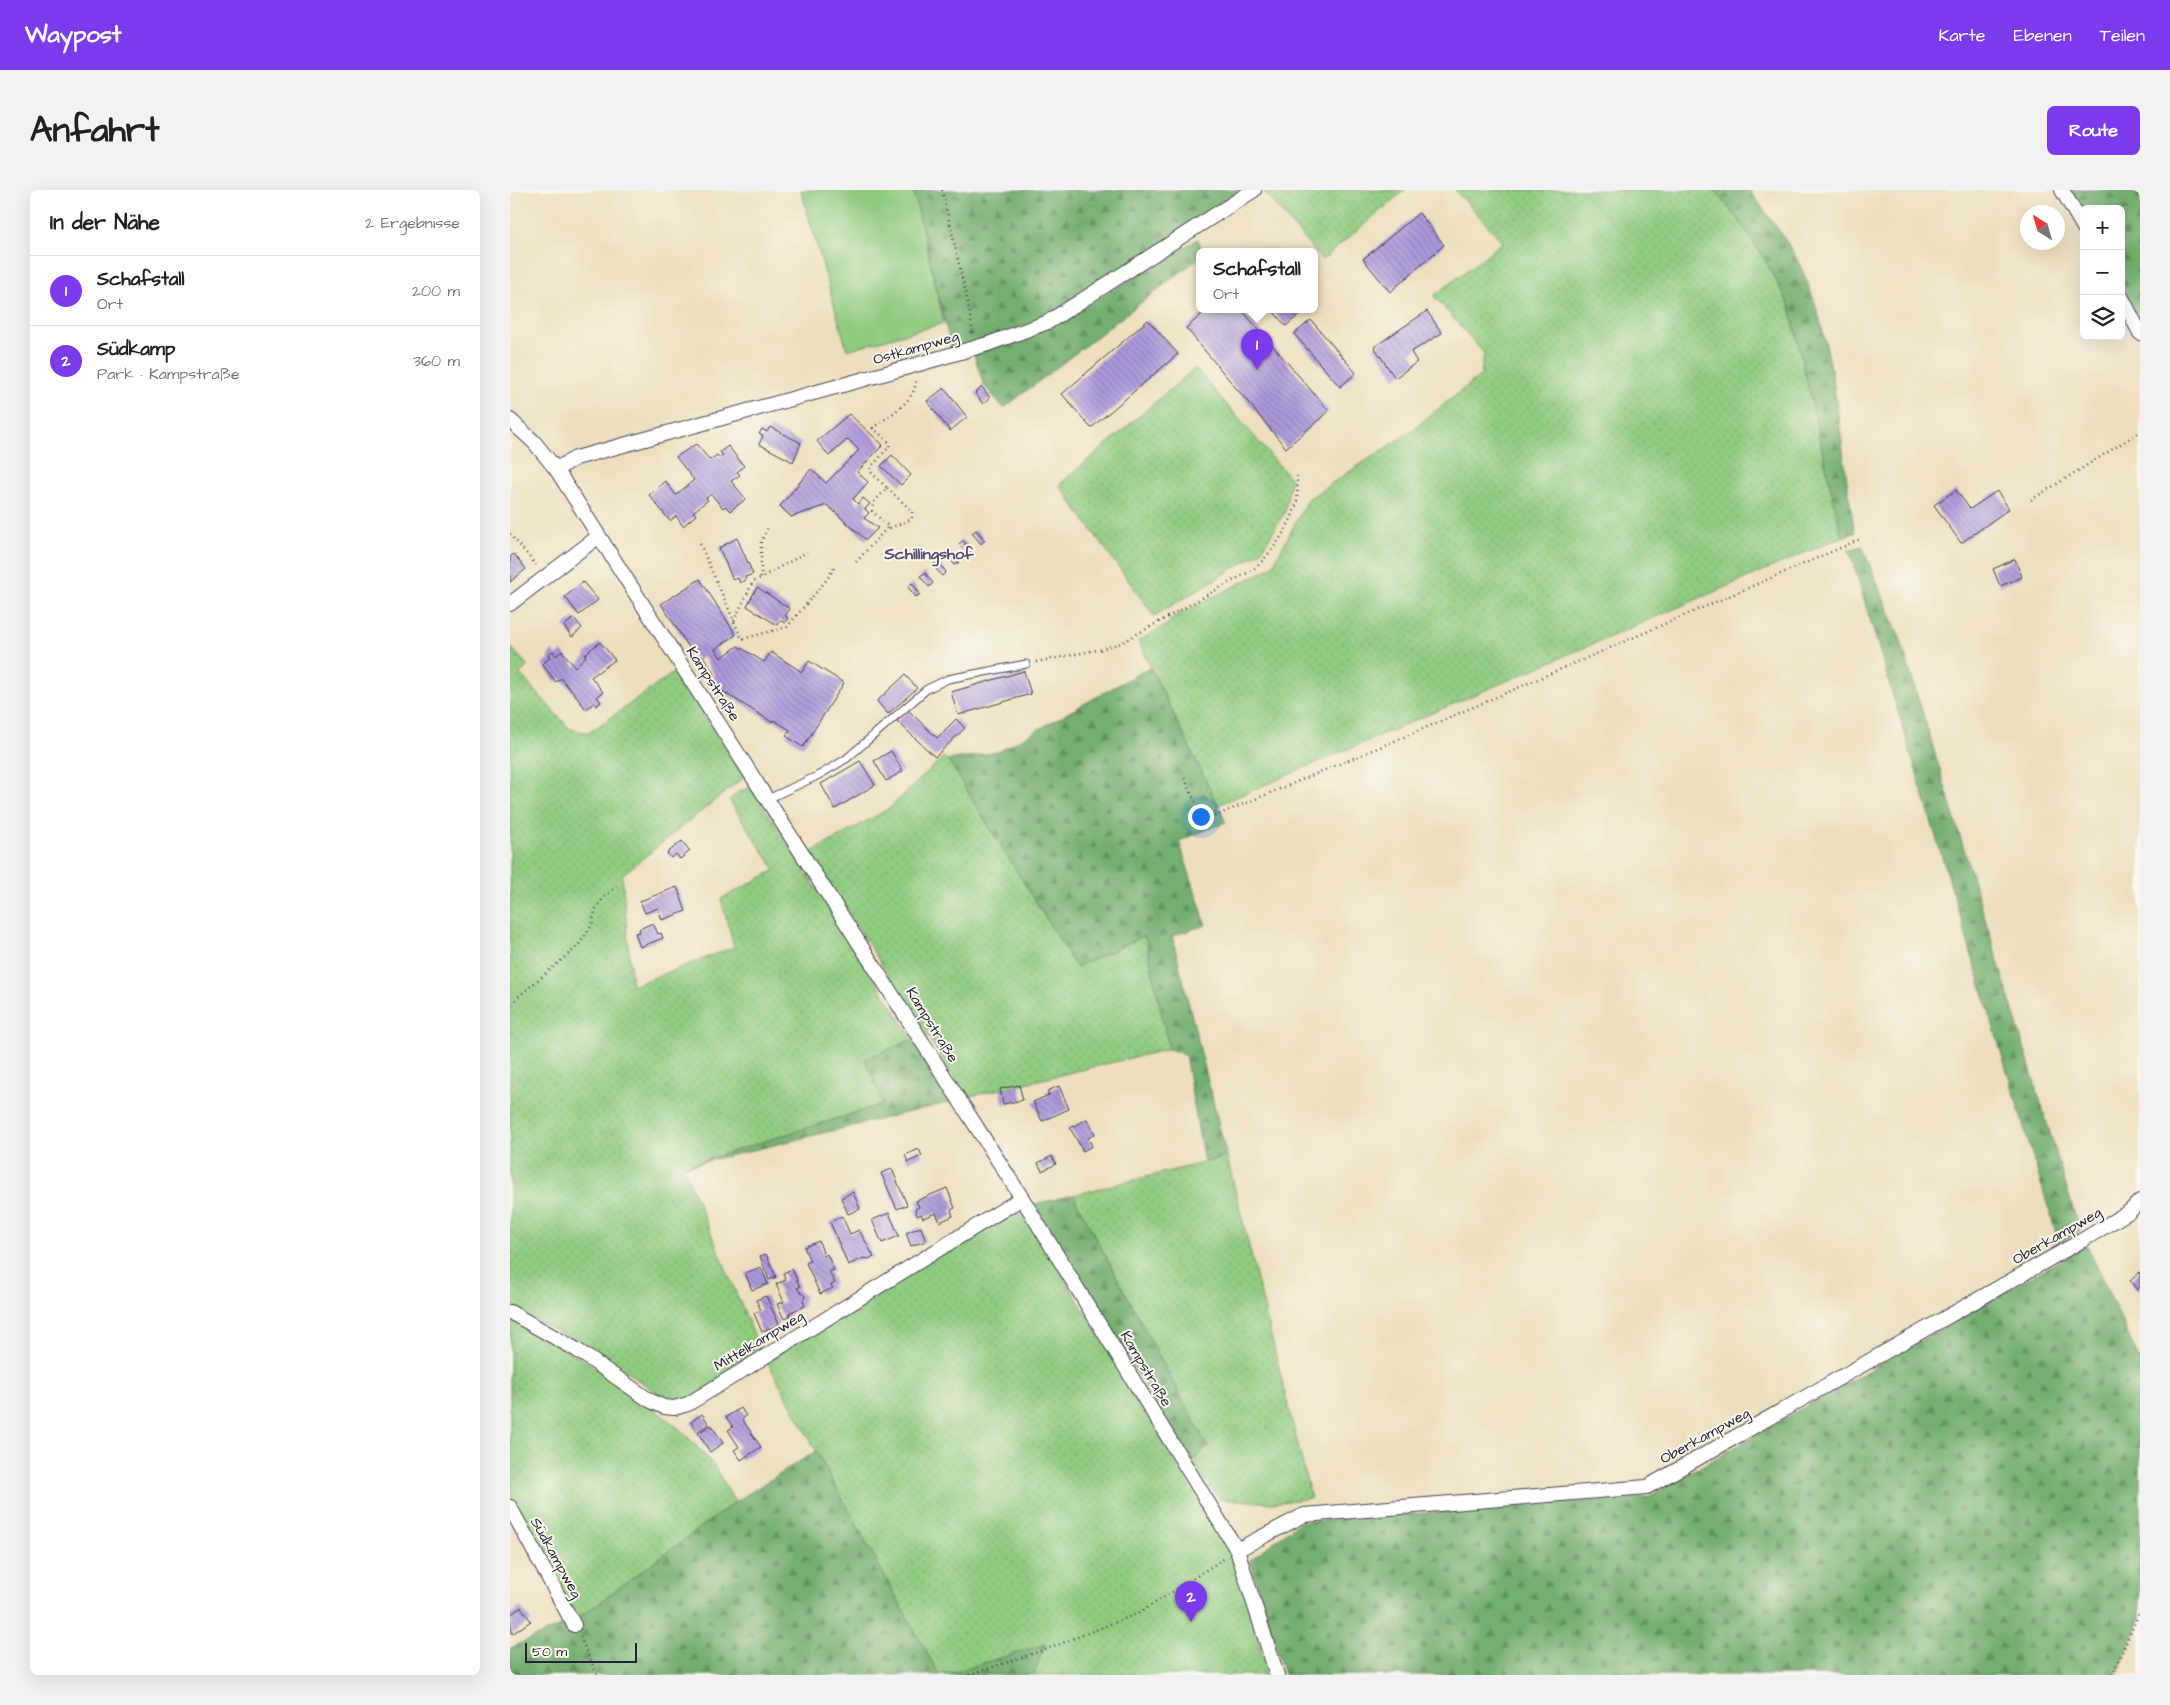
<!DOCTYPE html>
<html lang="de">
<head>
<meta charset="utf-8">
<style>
  body { margin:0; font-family:"Architects Daughter",sans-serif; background:#f2f2f2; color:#202124 }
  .controls { position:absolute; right:15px; top:15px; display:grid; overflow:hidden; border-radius:8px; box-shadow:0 5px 20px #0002 }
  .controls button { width:45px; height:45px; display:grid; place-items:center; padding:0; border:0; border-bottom:1px solid #e0e0e0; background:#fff; color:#202124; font:25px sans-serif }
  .compass { position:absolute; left:1510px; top:15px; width:45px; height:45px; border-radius:50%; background:#fff; box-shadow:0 5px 20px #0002; rotate:323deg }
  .scale { position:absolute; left:15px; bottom:12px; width:112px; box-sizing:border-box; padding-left:5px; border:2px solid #22223b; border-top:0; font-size:14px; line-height:18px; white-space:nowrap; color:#22223b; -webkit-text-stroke:4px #fbf7ec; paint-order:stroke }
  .you { position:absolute; left:690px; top:626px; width:18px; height:18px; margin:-12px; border:4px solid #fff; border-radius:50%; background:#1a73e8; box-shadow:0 0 0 8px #1a73e833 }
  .badge { display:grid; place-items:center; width:32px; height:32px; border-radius:50%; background:#7c3aed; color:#fff; font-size:16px; font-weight:700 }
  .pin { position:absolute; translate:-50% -41px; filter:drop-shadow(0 1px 2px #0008) }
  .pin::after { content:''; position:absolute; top:26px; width:18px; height:15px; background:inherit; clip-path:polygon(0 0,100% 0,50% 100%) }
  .popup { position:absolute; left:686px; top:58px; width:122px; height:65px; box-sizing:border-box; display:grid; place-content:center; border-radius:8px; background:#fff; filter:drop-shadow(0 1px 4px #0005); font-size:16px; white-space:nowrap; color:#757577 }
  .popup b { font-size:19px; color:#202124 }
  .popup::after { content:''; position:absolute; left:50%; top:100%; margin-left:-10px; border:10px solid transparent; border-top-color:#fff }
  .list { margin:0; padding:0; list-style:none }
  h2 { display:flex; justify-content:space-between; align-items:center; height:65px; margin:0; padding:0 20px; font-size:21px }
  h2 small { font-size:16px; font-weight:400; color:#757577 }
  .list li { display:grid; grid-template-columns:32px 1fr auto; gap:15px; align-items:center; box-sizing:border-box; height:70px; padding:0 20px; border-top:1px solid #e0e0e0 }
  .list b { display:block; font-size:19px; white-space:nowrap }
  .list p { margin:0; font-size:16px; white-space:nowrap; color:#757577 }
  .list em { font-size:16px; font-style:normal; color:#757577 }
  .icon { flex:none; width:28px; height:28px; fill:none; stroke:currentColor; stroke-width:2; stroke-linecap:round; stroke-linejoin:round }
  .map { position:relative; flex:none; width:1630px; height:1485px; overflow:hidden; border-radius:8px }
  header { display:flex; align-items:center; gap:30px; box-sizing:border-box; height:70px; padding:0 25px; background:#7c3aed; color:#fff }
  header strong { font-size:24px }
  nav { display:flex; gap:28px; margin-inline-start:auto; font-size:18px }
  .intro { display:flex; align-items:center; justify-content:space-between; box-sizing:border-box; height:120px; padding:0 30px }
  h1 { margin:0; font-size:35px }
  .button { padding:12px 22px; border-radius:8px; background:#7c3aed; color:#fff; font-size:18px; font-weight:700 }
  main { display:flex; gap:30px; padding:0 30px }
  aside { flex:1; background:#fff; border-radius:8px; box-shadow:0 5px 20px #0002 }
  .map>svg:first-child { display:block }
  .grass { fill:url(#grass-dots); stroke:#58765d }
  .forest { fill:url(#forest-firs); stroke:#4a6854 }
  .garden { fill:#8fcb7f; stroke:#58765d }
  .building { fill:url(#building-back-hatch) }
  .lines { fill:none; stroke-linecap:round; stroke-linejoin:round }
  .service-casing { stroke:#403e4e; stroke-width:9 }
  .minor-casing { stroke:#403e4e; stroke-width:16 }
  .path { stroke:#403e4e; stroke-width:2.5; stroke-dasharray:1 4; stroke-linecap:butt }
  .service { stroke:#fff; stroke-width:7 }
  .minor { stroke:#fff; stroke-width:14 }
  .labels { text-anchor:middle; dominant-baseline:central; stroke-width:4; stroke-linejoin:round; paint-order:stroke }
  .street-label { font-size:15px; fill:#22223b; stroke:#fbf7ec }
  .neighbourhood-label { font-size:16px; font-weight:bold; fill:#534b73; stroke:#fbf7ec }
</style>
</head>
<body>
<header>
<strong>Waypost</strong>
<nav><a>Karte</a><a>Ebenen</a><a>Teilen</a></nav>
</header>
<div class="intro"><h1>Anfahrt</h1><a class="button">Route</a></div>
<main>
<aside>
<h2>In der Nähe<small>2 Ergebnisse</small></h2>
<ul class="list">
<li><span class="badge">1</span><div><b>Schafstall</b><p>Ort</p></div><em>200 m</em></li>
<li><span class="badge">2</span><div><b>Südkamp</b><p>Park · Kampstraße</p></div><em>360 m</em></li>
</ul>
</aside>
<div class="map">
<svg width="1630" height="1485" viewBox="0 0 1630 1485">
  <defs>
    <pattern id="grass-dots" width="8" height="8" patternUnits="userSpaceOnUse" patternTransform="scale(1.25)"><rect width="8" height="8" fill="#8fcb7f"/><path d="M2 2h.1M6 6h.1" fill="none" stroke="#7bae6f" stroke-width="1.8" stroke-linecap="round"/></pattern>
    <pattern id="forest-firs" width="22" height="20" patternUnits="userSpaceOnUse" patternTransform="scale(1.25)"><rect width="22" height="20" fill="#73af6e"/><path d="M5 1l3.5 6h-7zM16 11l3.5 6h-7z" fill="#5e8e5c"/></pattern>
    <pattern id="building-back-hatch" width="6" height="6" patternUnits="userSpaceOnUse" patternTransform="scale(1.25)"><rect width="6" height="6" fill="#ae97da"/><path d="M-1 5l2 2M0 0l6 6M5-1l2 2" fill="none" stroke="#8d7bb2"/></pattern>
  </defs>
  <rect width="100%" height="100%" fill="#fbf7ec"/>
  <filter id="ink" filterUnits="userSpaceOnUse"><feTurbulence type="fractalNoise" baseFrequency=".02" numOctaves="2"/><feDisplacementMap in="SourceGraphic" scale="10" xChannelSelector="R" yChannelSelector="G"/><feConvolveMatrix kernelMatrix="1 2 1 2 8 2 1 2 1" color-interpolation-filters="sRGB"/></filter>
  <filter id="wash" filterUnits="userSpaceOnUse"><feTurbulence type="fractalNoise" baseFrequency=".0096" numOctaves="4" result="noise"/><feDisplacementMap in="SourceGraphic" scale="20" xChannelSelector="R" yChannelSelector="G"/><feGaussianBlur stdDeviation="1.12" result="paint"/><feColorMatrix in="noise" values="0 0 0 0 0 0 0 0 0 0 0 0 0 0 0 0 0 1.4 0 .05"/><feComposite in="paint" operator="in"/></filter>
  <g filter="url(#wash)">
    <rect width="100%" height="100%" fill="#eddfbd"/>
    <path class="grass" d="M756 0H895L812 70 754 2Z
      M945 0H1205C1236 38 1259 73 1280 117L1332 347 708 615 628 451 658 434 662 428 762 377 798 309 898 243 971 185 974 163 924 106 993 52Z
      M685 178 781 289 775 322 751 362 644 426 549 295Z
      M0 456 18 476 10 484 60 539 79 543 166 481 234 587 112 685 122 796 224 757 211 709 265 680 219 610 230 601 239 598 245 603 403 849 373 914 173 977 252 1164 169 1217 89 1164 0 1116Z
      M433 567 438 570 566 777 635 746 659 859 457 907 300 663 380 618Z
      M717 967 801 1308 763 1313 710 1309 680 1272 697 1256 563 1005Z
      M508 1011 729 1378 758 1485H524L535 1455 450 1481 429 1485 257 1171Z
      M0 1127 102 1187 171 1240 203 1274 225 1312 67 1429 0 1310Z"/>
    <path class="forest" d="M403 0H733L537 128 442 161Z
      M1205 0H1239C1258 26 1280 52 1293 82 1327 157 1330 261 1345 343L1332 347 1280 117C1258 71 1237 40 1205 0Z
      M1557 0H1630V135L1611 99V19H1574V30Z
      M688 49 693 61H690L689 68 494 218 474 196 464 164 541 137Z
      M1352 356 1390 448 1570 1042 1549 1053 1339 360Z
      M640 477 716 632 669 651 696 735 662 746 717 967 694 972 675 865 659 859 635 746 566 777 438 570 488 562Z
      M403 849 445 911 173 977 373 914 355 869Z
      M563 1005 698 1257 680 1272 525 1014Z
      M1577 1055 1630 1171V1430L1607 1485H774L740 1370 790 1332 1138 1307Z
      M306 1261 429 1485H0V1458L67 1429 225 1312Z
      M535 1454 524 1485H435Z"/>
    <path class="garden" d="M291 0H403L434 133 337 160Z"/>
    <g id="blocks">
      <path class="building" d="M909 23 934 55 880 102 853 69Z
        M698 119H731L819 221 776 258 676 138Z
        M761 119H796L776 136Z
        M917 121 932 143 901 162 907 172 885 188 864 157Z
        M638 130 668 164 581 238 552 204Z
        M801 130 846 183 830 197 784 144Z
        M472 197 480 208 473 214 465 203Z
        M434 198 457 227 440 241 417 211Z
        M339 224 373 255 347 282 358 292 343 309 348 314 353 308 360 314 355 319 359 323 354 328 368 338 356 350 317 315 281 327 270 316 301 279 316 293 349 260 338 249 319 266 307 251Z
        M260 237 291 253 283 272 249 254 253 246 249 244 252 239 257 242Z
        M186 254 200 270 207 265 209 268 213 265 210 262 218 256 234 276 227 282 230 285 221 291 236 309 220 321 215 316 213 318 201 304 196 308 198 310 183 322 186 325 173 336 166 326 160 331 139 305 155 291 166 305 184 290 166 267Z
        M382 265 401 285 391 295 371 276Z
        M1446 300 1460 319 1487 301 1499 319 1451 353 1424 315Z
        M466 340 475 350 471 354 462 343Z
        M227 348 243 384 235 387 236 390 230 393 228 388 223 390 209 358Z
        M453 350 462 361 458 364 449 354Z
        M440 361 449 372 445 375 436 365Z
        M4 364 16 379 0 392V367Z
        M1505 369 1512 387 1490 396 1483 379Z
        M428 372 436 382 432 386 423 375Z
        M415 383 423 393 419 397 410 386Z
        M190 389 226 445 205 459 211 468 228 456 254 472 261 462 292 482 299 471 334 493 293 557 276 546 280 540 264 530 262 532 199 493 204 484 193 466 188 471 151 414Z
        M73 392 88 410 69 425 55 407Z
        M402 393 410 404 406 407 398 397Z
        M247 397 280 419 275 426 278 428 275 433 270 430 267 435 237 416Z
        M64 428 72 438 62 447 54 436Z
        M90 452 105 470 81 487 93 502 87 507 91 512 86 516 84 513 76 519 51 488 46 492 32 474 40 468 38 465 43 461 46 466 52 461 65 477 76 466 75 464Z
        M514 481 521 504 448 525 441 502Z
        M395 485 407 498 378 524 367 511Z
        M398 520 427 548 446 529 455 538 425 567 387 531Z
        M381 561 393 581 376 591 364 571Z
        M350 571 365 595 325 619 311 594Z
        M172 651 180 661 170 669 166 664 161 668 157 663Z
        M167 697 176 721 152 730 148 718 135 723 130 711Z
        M143 733 148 744 151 743 153 748 130 757 125 743 130 742 129 739Z
        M509 895 513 910 493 914 490 899Z
        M549 896 559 919 532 931 523 912 539 905 537 901Z
        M577 929 585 944 578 948 582 956 573 961 560 938Z
        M409 959 412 966 398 972 395 965Z
        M542 966 546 974 532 981 528 973Z
        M382 979 397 1015 387 1019 371 983Z
        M437 998 445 1018 441 1020 443 1026 430 1032 426 1023 413 1028 411 1024 407 1026 405 1019 409 1017 406 1011Z
        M343 1002 350 1019 338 1024 331 1008Z
        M379 1023 389 1046 372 1053 362 1030Z
        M332 1026 340 1044 349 1040 364 1067 358 1069 354 1068 338 1075 320 1032Z
        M411 1037 416 1051 401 1056 396 1043Z
        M309 1051 314 1066 317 1064 324 1080 319 1081 325 1093 321 1095 323 1098 310 1104 296 1073 300 1071 294 1057Z
        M256 1064 266 1087 259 1090 250 1066Z
        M251 1077 258 1094 242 1100 235 1083Z
        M282 1079 290 1097 287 1098 289 1101 295 1106 293 1111 295 1116 279 1123 280 1126 274 1129 267 1114 274 1112 266 1094 276 1090 273 1083Z
        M1630 1082V1097L1627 1100 1620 1091Z
        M256 1106 269 1134 252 1142 244 1123 251 1120 246 1110Z
        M231 1218 236 1226 232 1229 251 1257 231 1270 224 1260 229 1257 218 1240 223 1237 216 1227Z
        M192 1224 199 1234 187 1242 181 1232Z
        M201 1235 213 1253 200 1262 188 1243Z
        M11 1417 21 1431 2 1444 0 1425Z"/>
    </g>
  </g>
  <g filter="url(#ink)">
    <use href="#blocks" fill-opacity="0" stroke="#403e4e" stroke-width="1"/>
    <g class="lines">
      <defs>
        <path id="service" d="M258 609 309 585 336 569 417 499 438 489 516 474"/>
        <path id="minor" d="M1552 0 1574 38
          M1611 106 1630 143
          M0 230 24 252 46 279 512 1008 727 1360 767 1485
          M46 279 66 268 402 176 478 154 538 132 744 0
          M0 414 89 346
          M0 1122 67 1160 139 1210 154 1217 164 1218 178 1214 512 1008
          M0 1317 64 1435
          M727 1360 794 1325 1137 1297 1571 1051 1620 1021 1630 1011"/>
      </defs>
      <use href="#service" class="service-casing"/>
      <use href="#minor" class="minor-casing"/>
      <path class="path" d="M432 0 458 113 463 145
        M377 298 402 321V329L380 338 362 321 364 312 377 298 360 281 361 277 379 257 380 253 363 238C378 226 407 211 406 189
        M1521 310 1630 242
        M0 344 26 375
        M190 354 232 449 277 437 318 388 325 376
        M346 372 377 338
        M251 388V352L258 337
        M224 431 243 392 297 362
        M526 472 592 459 611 453 744 379C762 363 783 333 787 310 788 302 787 293 787 286
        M675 588C682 605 686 621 705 626L901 544 1351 349
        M0 819 8 807 68 756 82 735 85 720 94 707 109 695
        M70 1447 87 1485
        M459 1485 537 1459 629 1423 715 1368
        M1602 1485 1630 1421"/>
      <use href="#service" class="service"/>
      <use href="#minor" class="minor"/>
    </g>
  </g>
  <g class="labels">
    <g class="street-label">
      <text transform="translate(406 158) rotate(-16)">Ostkampweg</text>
      <text transform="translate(203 494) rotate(57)">Kampstraße</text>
      <text transform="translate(422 835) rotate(58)">Kampstraße</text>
      <text transform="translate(1547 1046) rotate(-30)">Oberkampweg</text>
      <text transform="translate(249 1151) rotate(-31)">Mittelkampweg</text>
      <text transform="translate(636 1179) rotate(59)">Kampstraße</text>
      <text transform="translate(1195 1246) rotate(-29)">Oberkampweg</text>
      <text transform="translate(46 1368) rotate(61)">Südkampweg</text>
    </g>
    <g class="neighbourhood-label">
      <text x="419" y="364">Schillingshof</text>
    </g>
  </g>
</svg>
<div class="controls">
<button>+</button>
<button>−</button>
<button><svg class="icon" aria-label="layers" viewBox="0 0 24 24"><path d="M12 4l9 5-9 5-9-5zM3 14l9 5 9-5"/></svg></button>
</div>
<svg class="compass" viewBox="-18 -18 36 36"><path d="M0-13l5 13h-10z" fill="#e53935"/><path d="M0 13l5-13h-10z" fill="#757577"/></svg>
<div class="scale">50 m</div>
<div class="you"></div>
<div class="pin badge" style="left:747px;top:180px">1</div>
<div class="popup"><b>Schafstall</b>Ort</div>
<div class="pin badge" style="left:681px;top:1432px">2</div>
</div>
</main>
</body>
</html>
